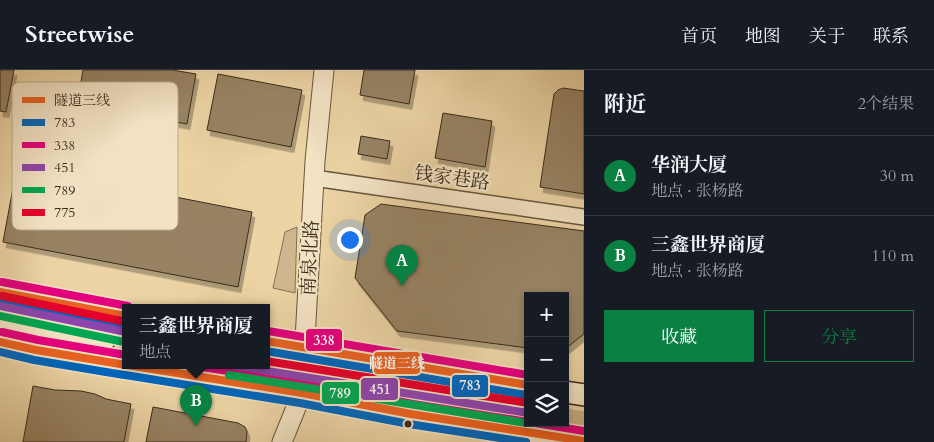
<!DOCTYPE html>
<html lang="zh">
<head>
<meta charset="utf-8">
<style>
  body { margin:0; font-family:Cardo,"Noto Serif SC",serif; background:#20242c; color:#f1f3f6 }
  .controls { position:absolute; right:15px; bottom:15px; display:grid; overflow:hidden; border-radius:0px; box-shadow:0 2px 8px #0003 }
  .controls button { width:45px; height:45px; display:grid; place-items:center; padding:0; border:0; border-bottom:1px solid #363941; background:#171b24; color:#f1f3f6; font:25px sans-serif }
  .you { position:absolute; left:349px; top:169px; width:18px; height:18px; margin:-12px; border:4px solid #fff; border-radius:50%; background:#1a73e8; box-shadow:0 0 0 8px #1a73e833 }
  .badge { display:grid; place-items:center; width:32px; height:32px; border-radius:50%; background:#0b8043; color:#fff; font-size:16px; font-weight:700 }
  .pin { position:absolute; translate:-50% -41px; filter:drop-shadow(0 1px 2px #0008) }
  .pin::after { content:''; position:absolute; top:26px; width:18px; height:15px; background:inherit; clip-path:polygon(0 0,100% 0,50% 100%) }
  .popup { position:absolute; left:122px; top:234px; width:148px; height:65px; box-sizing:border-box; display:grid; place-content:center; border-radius:0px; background:#171b24; filter:drop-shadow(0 1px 4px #0005); font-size:16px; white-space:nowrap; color:#9ea1a6 }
  .popup b { font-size:19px; color:#f1f3f6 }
  .popup::after { content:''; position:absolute; left:50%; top:100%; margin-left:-10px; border:10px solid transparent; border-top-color:#171b24 }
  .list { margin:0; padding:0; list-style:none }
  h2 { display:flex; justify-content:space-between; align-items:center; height:65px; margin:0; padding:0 20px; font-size:21px }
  h2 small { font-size:16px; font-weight:400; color:#9ea1a6 }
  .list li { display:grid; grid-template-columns:32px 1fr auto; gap:15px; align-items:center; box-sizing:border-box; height:80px; padding:0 20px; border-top:1px solid #363941 }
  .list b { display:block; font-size:19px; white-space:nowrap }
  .list p { margin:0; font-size:16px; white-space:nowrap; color:#9ea1a6 }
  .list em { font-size:16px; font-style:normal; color:#9ea1a6 }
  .actions { display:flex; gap:10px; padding:15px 20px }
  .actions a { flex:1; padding:11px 0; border:1px solid #0b8043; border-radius:0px; text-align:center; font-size:18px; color:#0b8043 }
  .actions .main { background:#0b8043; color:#fff }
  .icon { flex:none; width:28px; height:28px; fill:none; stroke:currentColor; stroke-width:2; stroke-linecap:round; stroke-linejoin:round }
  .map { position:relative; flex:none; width:584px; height:372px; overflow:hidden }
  header { display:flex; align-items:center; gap:30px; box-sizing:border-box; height:70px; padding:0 25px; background:#171b24; border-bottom:1px solid #363941 }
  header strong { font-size:24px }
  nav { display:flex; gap:28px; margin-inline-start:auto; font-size:18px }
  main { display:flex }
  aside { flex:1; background:#171b24 }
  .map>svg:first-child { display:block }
  .green { fill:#ceb78e; stroke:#847155 }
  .building { fill:#978363; stroke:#3a2b1c; filter:url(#shadow) }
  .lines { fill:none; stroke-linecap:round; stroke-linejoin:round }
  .secondary-tunnel { stroke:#c8b28a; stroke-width:21; stroke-dasharray:21 11; stroke-linecap:butt }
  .minor-casing { stroke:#66553e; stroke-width:18 }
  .tertiary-casing { stroke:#66553e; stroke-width:21 }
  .secondary-casing { stroke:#3a2b1c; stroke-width:24 }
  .minor { stroke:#f3e3c4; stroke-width:15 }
  .tertiary { stroke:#f3e3c4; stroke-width:19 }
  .secondary { stroke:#f3e3c4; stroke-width:21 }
  .bus-1-casing { stroke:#f3e3c4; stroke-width:11 }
  .bus-2-casing { stroke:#f3e3c4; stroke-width:11 }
  .bus-3-casing { stroke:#f3e3c4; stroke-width:11 }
  .bus-4-casing { stroke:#f3e3c4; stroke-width:11 }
  .bus-5-casing { stroke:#f3e3c4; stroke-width:11 }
  .bus-6-casing { stroke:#f3e3c4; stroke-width:11 }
  .bus-1 { stroke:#e96222; stroke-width:8 }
  .bus-2 { stroke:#0065bd; stroke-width:8 }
  .bus-3 { stroke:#e5007d; stroke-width:8 }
  .bus-4 { stroke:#8e44ad; stroke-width:8 }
  .bus-5 { stroke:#00a651; stroke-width:8 }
  .bus-6 { stroke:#e4002b; stroke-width:8 }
  .bus-dot { fill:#3a2b1c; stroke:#f3e3c4; stroke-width:2 }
  .labels { text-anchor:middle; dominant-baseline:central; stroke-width:4.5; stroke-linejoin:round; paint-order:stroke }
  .street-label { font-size:19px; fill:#3a2b1c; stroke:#f3e3c4 }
  .key { fill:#f3e3c4; stroke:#bcac92; stroke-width:1 }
  .key-label { font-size:14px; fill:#3a2b1c }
  .line-badge { stroke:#f3e3c4; stroke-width:2 }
  .badge-label { font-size:14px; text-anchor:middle; font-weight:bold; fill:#fff }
</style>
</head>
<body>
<header>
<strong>Streetwise</strong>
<nav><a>首页</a><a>地图</a><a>关于</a><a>联系</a></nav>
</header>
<main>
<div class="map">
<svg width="584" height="372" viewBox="0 0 584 372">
  <defs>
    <filter id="shadow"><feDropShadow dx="3" dy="5.5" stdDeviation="0" flood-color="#0004"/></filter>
  </defs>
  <rect width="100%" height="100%" fill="#ecd4a5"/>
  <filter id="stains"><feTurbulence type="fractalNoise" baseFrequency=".004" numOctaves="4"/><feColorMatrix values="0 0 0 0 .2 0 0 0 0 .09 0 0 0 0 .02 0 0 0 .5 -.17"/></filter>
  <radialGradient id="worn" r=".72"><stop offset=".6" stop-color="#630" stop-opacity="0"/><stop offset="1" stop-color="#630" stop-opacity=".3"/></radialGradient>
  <path class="green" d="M297 157 295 223 273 218 285 162Z"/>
  <path class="building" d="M0 0H14L6 42 0 41Z
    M83 0H172L196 4 187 54 138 45 133 71 73 60Z
    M364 0H415L409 34 360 25Z
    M218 4 302 20 291 77 207 60Z
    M563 18 584 21V124L540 117 554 24 558 20Z
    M443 43 492 51 485 97 435 88Z
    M361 66 390 71 387 89 358 84Z
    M17 96 252 142 238 217 3 172Z
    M381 134 584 161V264L565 279V226H528V278L397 261 355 208 365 145Z
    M33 316 55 320 81 321 95 324 106 329 131 334 124 372H23Z
    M153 337 238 353 245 357 247 361 246 372H146Z"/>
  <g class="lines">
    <path class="secondary-tunnel" d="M266 285 528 326
      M231 295 528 343
      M565 349 584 352"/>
    <defs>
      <path id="minor" d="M314 108 584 147"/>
      <path id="tertiary" d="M282 372 302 323 315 91 324 0"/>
      <path id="secondary" d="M65 235 126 246
        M0 236 126 262
        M0 252 103 273
        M266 271 528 315
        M0 272 36 280 126 295
        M127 295 302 323 411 344 584 371
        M565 322 584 325"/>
    </defs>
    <use href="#minor" class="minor-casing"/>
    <use href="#tertiary" class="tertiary-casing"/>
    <use href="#secondary" class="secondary-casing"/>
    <use href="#minor" class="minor"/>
    <use href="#tertiary" class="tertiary"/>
    <use href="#secondary" class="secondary"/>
    <defs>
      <path id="bus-1" d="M0 222 126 246
        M266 271 528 315
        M0 272 36 280 126 295
        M127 295 302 323 411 344 584 371"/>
      <path id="bus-2" d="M0 232 124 256
        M266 281 526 325
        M0 282 34 290 124 305
        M125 305 300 333 409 354 526 372"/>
      <path id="bus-3" d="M2 212 128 236
        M268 261 528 305
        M2 262 38 270 126 285
        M189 295 304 313 413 334 528 352
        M535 353 584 361"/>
      <path id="bus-4" d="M0 236 126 262
        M231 295 528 343"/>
      <path id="bus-5" d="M0 246 124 272
        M229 305 526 353"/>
      <path id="bus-6" d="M2 226 126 252
        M266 291 528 333"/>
    </defs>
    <use href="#bus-1" class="bus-1-casing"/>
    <use href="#bus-2" class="bus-2-casing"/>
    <use href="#bus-3" class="bus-3-casing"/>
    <use href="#bus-4" class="bus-4-casing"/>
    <use href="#bus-5" class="bus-5-casing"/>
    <use href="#bus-6" class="bus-6-casing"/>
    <use href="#bus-1" class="bus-1"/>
    <use href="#bus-2" class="bus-2"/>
    <use href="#bus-3" class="bus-3"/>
    <use href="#bus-4" class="bus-4"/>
    <use href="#bus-5" class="bus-5"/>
    <use href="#bus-6" class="bus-6"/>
  </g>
  <circle class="bus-dot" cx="408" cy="354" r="4.5"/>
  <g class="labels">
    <g class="street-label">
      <text transform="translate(452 108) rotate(8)">钱家巷路</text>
      <text transform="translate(310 188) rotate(-87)">南泉北路</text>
    </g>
  </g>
  <rect x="12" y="12" width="166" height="148" rx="8" class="key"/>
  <rect x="22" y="27" width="23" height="6" fill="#e96222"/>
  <rect x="22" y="49" width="23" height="7" fill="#0065bd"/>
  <rect x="22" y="72" width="23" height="6" fill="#e5007d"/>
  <rect x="22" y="94" width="23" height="7" fill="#8e44ad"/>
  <rect x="22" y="117" width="23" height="6" fill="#00a651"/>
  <rect x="22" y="139" width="23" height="7" fill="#e4002b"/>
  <g class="key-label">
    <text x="54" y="35">隧道三线</text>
    <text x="54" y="57">783</text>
    <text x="54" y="80">338</text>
    <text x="54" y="102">451</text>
    <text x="54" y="125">789</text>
    <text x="54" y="147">775</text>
  </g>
  <g class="line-badge">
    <rect x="305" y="258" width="38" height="24" rx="5" fill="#e5007d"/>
    <rect x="373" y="281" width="48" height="24" rx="5" fill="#e96222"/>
    <rect x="451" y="304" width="38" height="24" rx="5" fill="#0065bd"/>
    <rect x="360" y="307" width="39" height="24" rx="5" fill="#8e44ad"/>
    <rect x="321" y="311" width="39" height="24" rx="5" fill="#00a651"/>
  </g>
  <g class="badge-label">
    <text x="324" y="275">338</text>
    <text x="397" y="298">隧道三线</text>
    <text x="470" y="320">783</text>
    <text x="380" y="324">451</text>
    <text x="340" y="328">789</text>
  </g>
  <rect width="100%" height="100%" filter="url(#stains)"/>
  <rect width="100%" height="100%" fill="url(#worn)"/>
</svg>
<div class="controls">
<button>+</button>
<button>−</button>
<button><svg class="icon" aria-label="layers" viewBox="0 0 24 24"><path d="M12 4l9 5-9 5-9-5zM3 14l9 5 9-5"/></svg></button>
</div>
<div class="you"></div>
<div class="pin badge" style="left:402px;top:216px">A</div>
<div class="pin badge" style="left:196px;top:356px">B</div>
<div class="popup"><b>三鑫世界商厦</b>地点</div>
</div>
<aside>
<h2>附近<small>2个结果</small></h2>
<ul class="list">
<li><span class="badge">A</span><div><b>华润大厦</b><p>地点 · 张杨路</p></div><em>30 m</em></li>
<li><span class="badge">B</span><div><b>三鑫世界商厦</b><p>地点 · 张杨路</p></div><em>110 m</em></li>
</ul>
<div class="actions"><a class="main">收藏</a><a>分享</a></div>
</aside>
</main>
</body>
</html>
